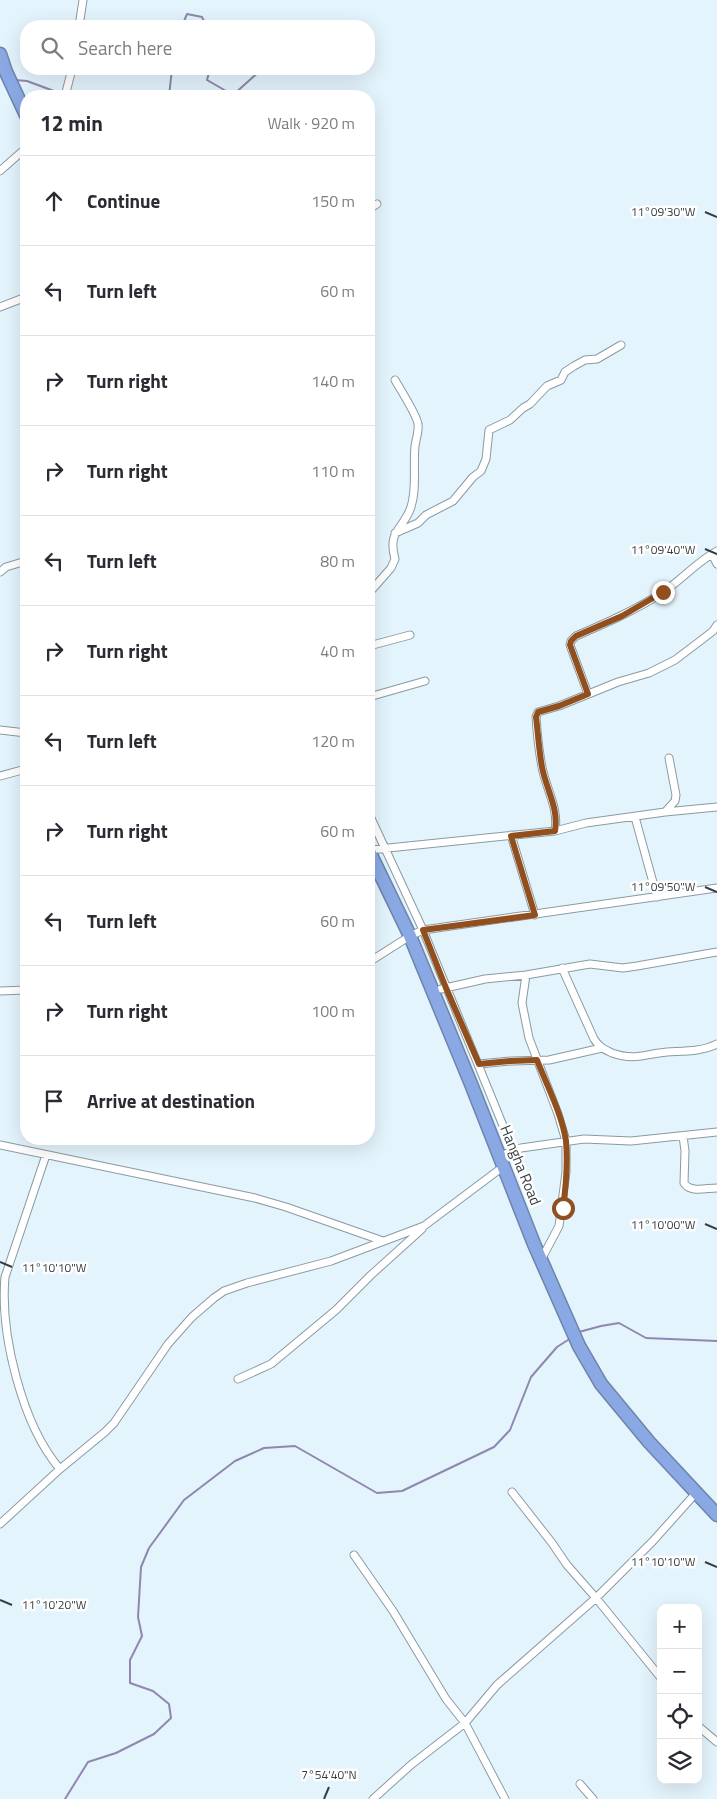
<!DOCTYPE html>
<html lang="en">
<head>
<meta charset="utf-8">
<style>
  body { margin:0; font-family:"Titillium Web",sans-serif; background:#f7f7f7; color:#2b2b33 }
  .controls { position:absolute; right:15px; bottom:15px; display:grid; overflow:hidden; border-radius:10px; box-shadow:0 5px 20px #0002 }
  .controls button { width:45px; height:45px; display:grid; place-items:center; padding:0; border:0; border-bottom:1px solid #e1e1e2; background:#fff; color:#2b2b33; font:25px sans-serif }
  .stop { position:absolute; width:15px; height:15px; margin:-11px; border:4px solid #904f1c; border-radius:50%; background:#fff }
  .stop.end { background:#904f1c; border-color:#fff; box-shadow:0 1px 5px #0008 }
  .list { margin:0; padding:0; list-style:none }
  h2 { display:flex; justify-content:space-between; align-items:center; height:65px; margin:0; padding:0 20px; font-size:21px }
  h2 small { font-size:16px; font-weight:400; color:#7c7c81 }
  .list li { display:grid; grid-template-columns:32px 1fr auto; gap:15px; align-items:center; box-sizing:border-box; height:90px; padding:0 20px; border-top:1px solid #e1e1e2 }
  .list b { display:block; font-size:19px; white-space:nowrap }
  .list em { font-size:16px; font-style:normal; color:#7c7c81 }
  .icon { flex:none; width:28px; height:28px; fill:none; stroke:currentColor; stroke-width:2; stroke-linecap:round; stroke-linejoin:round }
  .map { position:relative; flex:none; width:717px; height:1799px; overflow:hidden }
  .search { position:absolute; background:#fff; box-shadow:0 5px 20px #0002; left:20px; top:20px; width:355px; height:55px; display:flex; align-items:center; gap:12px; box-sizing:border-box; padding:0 18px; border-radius:20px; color:#7c7c81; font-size:19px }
  .panel { position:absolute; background:#fff; box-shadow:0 5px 20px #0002; left:20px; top:90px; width:355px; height:1055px; border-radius:20px }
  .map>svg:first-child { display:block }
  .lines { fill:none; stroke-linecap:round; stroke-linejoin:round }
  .stream { stroke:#8f87ae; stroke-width:2 }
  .street-casing { stroke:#8b9aa2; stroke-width:9 }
  .highway-casing { stroke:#6d84ab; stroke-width:15 }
  .street { stroke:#fff; stroke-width:7 }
  .highway { stroke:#8aa9e4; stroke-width:12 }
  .route { stroke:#904f1c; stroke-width:6 }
  .ticks { fill:none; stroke:#373e41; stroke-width:2 }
  .labels { text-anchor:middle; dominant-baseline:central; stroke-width:5; stroke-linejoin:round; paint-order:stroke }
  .street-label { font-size:15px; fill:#373e41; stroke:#fefefe }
  .ticks-label { font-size:12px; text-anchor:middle; fill:#373e41; stroke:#fefefe; stroke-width:5; stroke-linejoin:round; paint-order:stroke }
</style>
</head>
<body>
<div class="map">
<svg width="717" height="1799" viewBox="0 0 717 1799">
  <rect width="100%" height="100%" fill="#e4f4fc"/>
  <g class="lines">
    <path class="stream" d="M182 26 187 14 202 17 206 26
      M210 69 207 80 233 95 262 69
      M15 80 27 81 62 94
      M169 96 172 69
      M579 1332 601 1326 619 1323 646 1338 717 1341
      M65 1799 88 1762 116 1753 154 1734 171 1718 169 1704 153 1691 130 1683V1660L142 1636 138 1617 141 1567 149 1548 184 1500 235 1461 264 1448 295 1446 377 1493 402 1491 494 1447 510 1430 531 1377 557 1347 571 1338"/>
    <defs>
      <path id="street" d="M79 26 83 0
        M65 96 72 69
        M0 171 26 148
        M369 209 377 204
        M0 307 26 297
        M395 533 418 523 426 515 453 501 473 477 481 471 486 459 489 430 510 420 523 408 530 404 547 386 561 380 565 372 574 366 585 360 597 359 621 345
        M717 551 712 554 717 564
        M0 572 6 567 26 561
        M369 593 391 568 395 559C387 531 403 530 411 507 417 488 413 467 415 446 416 439 419 431 418 424 417 415 400 389 395 380
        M369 646 410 635
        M588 694 570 645 571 641 576 636C606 623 636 610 663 592 680 581 694 565 712 554
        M369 697 425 681
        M0 730 26 733
        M0 776 26 769
        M665 812 717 807
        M369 814 423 930 513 1150
        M635 817 657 897
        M555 831C559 808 546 789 542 767 539 751 537 733 536 717L538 712 559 706 618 682 649 673 675 660 704 638 713 631 717 625
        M511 835 535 915
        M369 850 555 831 586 823 665 812 675 801 676 795 669 758
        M369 962 410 936 423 930 717 888
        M562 968 594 1039C599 1047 604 1049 612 1053 635 1061 644 1054 667 1052 684 1051 701 1052 717 1044
        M526 975 522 1003 529 1038 558 1114 566 1141V1172L559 1226 541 1260
        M441 989 485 979 526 975 590 964 623 968 637 966 717 952
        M0 991 26 990
        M479 1064 511 1061 549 1060 602 1048
        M683 1136 685 1151 684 1183C690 1193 706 1188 717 1188
        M0 1145 255 1198 286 1207 383 1241
        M46 1155 5 1277C0 1334 22 1425 60 1469
        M500 1157 513 1150 521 1148 584 1139 631 1141 717 1132
        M238 1379 271 1364 336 1310 371 1275 422 1229
        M512 1492 552 1543 567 1565 596 1598 661 1678
        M0 1524 60 1469 105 1432 114 1423 168 1344 192 1317 214 1298 224 1291 247 1283 331 1261 424 1226 504 1166
        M354 1555 393 1611 446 1699 465 1723 505 1799
        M698 1726 717 1742
        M580 1784 593 1799
        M373 1799 412 1764 465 1723 497 1685 596 1598 653 1541 696 1493"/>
      <path id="highway" d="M0 54 6 72 26 115
        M369 851 410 936 471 1084 534 1244 579 1346 601 1384 649 1442 717 1515"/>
    </defs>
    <use href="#street" class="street-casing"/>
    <use href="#highway" class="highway-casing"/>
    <use href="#street" class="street"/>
    <use href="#highway" class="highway"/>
  </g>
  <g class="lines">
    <path class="route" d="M563 1208C566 1186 568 1163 566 1141 562 1114 547 1086 537 1060L511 1061 479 1064 446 988 423 930 535 915 511 836 555 831C559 808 546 789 542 767 539 751 538 733 536 717L538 712 559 706 588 694 570 645 571 641 576 636 622 616 663 592"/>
  </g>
  <path class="ticks" d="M705 212 717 217M705 549 717 554M705 887 717 892M705 1224 717 1229M0 1262 12 1267M705 1562 717 1567M0 1600 12 1605M324 1799 329 1787"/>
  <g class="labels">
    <g class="street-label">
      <text transform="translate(521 1165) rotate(68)">Hangha Road</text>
    </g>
  </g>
  <g class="ticks-label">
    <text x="663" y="216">11°09'30"W</text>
    <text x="663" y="554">11°09'40"W</text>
    <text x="663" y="891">11°09'50"W</text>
    <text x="663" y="1229">11°10'00"W</text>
    <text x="54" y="1272">11°10'10"W</text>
    <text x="663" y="1566">11°10'10"W</text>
    <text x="54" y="1609">11°10'20"W</text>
    <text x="329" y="1779">7°54'40"N</text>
  </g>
</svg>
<div class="controls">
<button>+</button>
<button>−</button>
<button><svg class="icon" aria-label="locate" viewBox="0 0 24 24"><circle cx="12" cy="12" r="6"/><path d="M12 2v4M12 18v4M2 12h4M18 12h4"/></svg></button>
<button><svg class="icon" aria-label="layers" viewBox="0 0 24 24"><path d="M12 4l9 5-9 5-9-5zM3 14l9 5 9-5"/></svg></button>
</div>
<div class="stop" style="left:563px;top:1208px"></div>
<div class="stop end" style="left:663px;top:592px"></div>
<div class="search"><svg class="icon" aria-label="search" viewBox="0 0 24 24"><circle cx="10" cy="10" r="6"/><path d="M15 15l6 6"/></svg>Search here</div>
<section class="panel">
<h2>12 min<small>Walk · 920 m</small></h2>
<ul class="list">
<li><svg class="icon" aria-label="ahead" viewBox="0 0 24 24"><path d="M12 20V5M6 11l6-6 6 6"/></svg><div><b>Continue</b></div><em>150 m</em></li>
<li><svg class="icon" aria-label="left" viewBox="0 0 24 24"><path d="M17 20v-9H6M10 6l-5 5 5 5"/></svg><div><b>Turn left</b></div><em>60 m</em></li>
<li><svg class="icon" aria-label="right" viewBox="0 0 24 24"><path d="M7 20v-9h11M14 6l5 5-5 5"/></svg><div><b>Turn right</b></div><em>140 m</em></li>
<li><svg class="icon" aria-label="right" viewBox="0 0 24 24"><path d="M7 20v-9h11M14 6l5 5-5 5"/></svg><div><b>Turn right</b></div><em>110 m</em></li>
<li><svg class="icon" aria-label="left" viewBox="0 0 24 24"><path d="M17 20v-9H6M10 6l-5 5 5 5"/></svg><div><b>Turn left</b></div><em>80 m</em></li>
<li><svg class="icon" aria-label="right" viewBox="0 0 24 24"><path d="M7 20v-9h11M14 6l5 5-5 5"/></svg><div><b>Turn right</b></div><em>40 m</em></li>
<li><svg class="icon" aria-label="left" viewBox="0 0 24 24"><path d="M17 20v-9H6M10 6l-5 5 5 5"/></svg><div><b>Turn left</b></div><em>120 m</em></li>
<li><svg class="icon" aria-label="right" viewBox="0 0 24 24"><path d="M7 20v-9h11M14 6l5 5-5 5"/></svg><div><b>Turn right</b></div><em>60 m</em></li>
<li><svg class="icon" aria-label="left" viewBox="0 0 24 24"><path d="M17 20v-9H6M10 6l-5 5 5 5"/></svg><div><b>Turn left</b></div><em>60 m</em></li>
<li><svg class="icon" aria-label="right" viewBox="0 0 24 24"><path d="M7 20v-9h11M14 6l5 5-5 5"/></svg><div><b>Turn right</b></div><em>100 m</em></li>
<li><svg class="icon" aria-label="arrive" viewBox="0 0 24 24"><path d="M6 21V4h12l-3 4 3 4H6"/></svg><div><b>Arrive at destination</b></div></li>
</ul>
</section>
</div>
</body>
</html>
